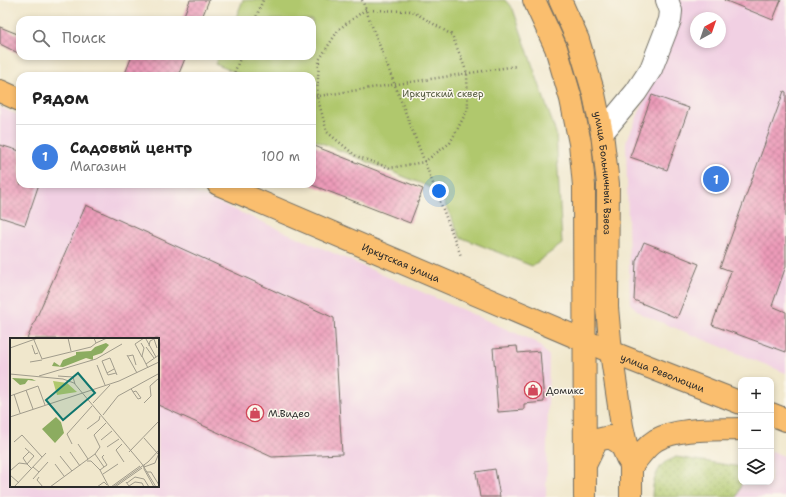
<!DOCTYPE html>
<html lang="ru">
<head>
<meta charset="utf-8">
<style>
  body { margin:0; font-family:"Shantell Sans",sans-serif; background:#f6f6f6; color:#222 }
  .controls { position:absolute; right:12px; bottom:12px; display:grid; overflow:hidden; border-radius:8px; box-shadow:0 2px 6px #0003 }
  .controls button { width:36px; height:36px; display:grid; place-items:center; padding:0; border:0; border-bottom:1px solid #e0e0e0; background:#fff; color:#222; font:20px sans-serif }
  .compass { position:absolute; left:690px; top:12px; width:36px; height:36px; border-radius:50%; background:#fff; box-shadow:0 2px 6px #0003; rotate:40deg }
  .you { position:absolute; left:439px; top:191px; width:14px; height:14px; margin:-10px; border:3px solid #fff; border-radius:50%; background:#1a73e8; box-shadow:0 0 0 6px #1a73e833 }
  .badge { display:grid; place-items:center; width:26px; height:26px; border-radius:50%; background:#d93025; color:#fff; font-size:13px; font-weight:700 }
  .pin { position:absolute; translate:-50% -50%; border:2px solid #fff; box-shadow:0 1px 4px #0006 }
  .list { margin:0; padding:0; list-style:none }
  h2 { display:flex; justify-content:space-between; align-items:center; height:52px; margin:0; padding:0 16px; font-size:17px }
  h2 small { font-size:13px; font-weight:400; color:#767676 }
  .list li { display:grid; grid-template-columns:26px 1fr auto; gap:12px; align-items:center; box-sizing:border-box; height:64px; padding:0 16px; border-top:1px solid #e0e0e0 }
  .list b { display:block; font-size:15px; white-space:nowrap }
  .list p { margin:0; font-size:13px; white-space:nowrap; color:#767676 }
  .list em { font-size:13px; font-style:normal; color:#767676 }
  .icon { flex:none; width:22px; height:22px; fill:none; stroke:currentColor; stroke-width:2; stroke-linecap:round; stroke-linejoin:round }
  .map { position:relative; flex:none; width:786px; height:497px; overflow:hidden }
  .search { position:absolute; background:#fff; box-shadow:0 2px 6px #0003; left:16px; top:16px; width:300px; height:44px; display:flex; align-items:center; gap:10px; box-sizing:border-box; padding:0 14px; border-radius:12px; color:#767676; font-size:15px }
  .panel { position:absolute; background:#fff; box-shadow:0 2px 6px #0003; left:16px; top:72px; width:300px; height:116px; border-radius:12px }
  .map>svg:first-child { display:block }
  .built { fill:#f1d0e3; fill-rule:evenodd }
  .grass { fill:url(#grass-dots); stroke:#6e7a4c }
  .green { fill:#b0c86d; stroke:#6e7a4c }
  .building { fill:url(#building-cross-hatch) }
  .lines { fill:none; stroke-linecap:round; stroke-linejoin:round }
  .minor-casing { stroke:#706d63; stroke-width:24 }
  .major-casing { stroke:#706d63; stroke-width:24 }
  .path { stroke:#706d63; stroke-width:2.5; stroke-dasharray:1 3; stroke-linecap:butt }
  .minor { stroke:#fff; stroke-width:22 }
  .major { stroke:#fabe6e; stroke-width:22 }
  .labels { text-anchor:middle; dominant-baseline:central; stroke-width:3; stroke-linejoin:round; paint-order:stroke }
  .park-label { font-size:10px; fill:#535a3f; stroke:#fbf7ec }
  .street-label { font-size:10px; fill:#2b2b2b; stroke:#fbf7ec }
  .poi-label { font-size:10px; fill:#2b2b2b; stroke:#fbf7ec; text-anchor:start }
  .inset-road { fill:none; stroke:#a19c8c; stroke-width:1 }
  .view { fill:#0f766e; fill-opacity:0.15; stroke:#0f766e; stroke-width:2 }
  .inset-edge { fill:none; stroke:#2b2b2b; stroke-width:2 }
</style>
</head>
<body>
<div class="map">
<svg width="786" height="497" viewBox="0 0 786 497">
  <defs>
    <pattern id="grass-dots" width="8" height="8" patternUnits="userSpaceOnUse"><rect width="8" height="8" fill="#b0c86d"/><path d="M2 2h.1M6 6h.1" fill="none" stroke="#8fa35a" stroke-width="1.8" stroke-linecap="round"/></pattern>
    <pattern id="building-cross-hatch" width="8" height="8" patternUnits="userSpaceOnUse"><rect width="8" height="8" fill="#ed9bb9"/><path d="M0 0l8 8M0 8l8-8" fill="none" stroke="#c07f97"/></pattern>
  </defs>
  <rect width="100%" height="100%" fill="#fbf7ec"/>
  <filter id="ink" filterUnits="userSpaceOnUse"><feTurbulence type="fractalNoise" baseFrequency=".025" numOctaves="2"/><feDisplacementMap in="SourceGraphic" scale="8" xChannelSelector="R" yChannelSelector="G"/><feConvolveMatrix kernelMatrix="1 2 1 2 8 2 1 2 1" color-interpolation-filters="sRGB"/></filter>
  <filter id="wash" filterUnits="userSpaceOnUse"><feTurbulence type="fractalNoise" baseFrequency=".012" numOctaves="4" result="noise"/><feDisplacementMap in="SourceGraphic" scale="16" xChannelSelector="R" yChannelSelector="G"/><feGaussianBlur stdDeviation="0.9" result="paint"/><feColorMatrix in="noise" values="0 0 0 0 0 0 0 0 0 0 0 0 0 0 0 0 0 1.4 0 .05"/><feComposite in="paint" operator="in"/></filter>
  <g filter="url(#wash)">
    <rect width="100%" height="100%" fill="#f0e7cc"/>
    <path class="built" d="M653 0H786V373L641 314 630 303 626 142 678 24ZM696 18H720V42H696Z
      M0 107 20 116V184H176L536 342 549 356 546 497H0ZM11 339H158V486H11Z
      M771 451 786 457V497H737L742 482H771Z"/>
    <path class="grass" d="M676 457 741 467 742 482 737 497H652C652 486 655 471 664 463 667 461 673 459 676 457Z"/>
    <path class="green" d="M243 0H505L513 9 556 133 562 244 532 266 460 237 439 191 312 139V76H244L215 64 219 56H312V20H235Z"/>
    <g id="blocks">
      <path class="building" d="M190 0H209L201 20H182Z
        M724 0H781L773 20Z
        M0 27 20 35V54L0 44Z
        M132 56H186L178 76H124Z
        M784 91 786 92V266L772 306 786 312V352L712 325 731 271 720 267Z
        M652 95 689 108 667 170 630 157Z
        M0 145 20 151V184H39L25 225 0 217Z
        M312 145 423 189 410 223 312 185Z
        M86 205 334 318 342 454 272 457 158 405V339H27Z
        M644 242 699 264 677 318 634 300 636 261Z
        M517 346 518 353 540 351 544 402 524 404V410L498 412 493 348Z
        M495 469 500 497H480L476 472Z"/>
    </g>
  </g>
  <g filter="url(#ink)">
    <use href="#blocks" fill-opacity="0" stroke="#706d63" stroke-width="1"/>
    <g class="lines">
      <defs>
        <path id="minor" d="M602 133 636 92 651 69 670 20 671 11 667 0"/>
        <g id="major">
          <path d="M534 0 556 48 571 99 580 143 584 186 585 497"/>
          <path id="s1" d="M560 0 578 40 594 94 602 133 608 184 607 307 611 352 622 426 631 467V497"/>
          <path d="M0 91 20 100"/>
          <path id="s2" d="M218 184 611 352 741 403"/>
          <path d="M771 414 786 420"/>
          <path d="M586 463 597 440 610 437 621 444 627 458"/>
          <path d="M631 467C639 457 646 446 656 440 679 427 715 430 741 429"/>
        </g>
      </defs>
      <use href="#minor" class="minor-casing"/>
      <use href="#major" class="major-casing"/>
      <path class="path" d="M362 0 461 256
        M365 10 412 11 452 35 467 73 468 109 450 143 424 162 390 168 356 156 327 132 317 96 319 60 339 29Z
        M255 20 263 0
        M233 76 241 56
        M312 97 516 66"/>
      <use href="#minor" class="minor"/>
      <use href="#major" class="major"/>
    </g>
  </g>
  <defs>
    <symbol id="shop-ring" viewBox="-11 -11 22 22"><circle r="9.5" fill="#fbf7ec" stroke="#d1495b" stroke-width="1.5"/><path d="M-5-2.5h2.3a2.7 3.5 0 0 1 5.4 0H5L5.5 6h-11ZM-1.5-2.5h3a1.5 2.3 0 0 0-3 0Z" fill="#d1495b"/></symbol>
  </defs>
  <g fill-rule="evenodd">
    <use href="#shop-ring" x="523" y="380" width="20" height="20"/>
    <use href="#shop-ring" x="245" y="403" width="20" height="20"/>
  </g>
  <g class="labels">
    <g class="park-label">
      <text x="443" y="93">Иркутский сквер</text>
    </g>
    <g class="street-label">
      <text stroke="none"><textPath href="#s1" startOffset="180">улица Больничный Взвоз</textPath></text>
      <text stroke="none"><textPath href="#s2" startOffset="199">Иркутская улица</textPath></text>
      <text stroke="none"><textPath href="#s2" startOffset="483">улица Революции</textPath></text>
    </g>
    <g class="poi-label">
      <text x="546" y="390">Домикс</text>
      <text x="268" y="413">М.Видео</text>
    </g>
  </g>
  <g transform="translate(10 338)">
    <rect width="149" height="149" fill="#f0e7cc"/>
    <path d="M96 5 99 7 92 15 83 18V22L76 20 53 29 42 28 44 24 50 28 53 22 66 17V14L81 13 85 9ZM2 40 22 41 26 43 18 42 15 46 10 47ZM46 79 51 84 54 95 45 105 32 91Z" fill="#8cac60"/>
    <path d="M43 43 57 45 67 54 47 57Z" fill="#b0c86d"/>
    <path class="inset-road" d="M58 0 61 13M136 1 146 19M24 2 32 21 81 9 86 5 84 0M86 5 97 0M131 5 134 10 132 18 138 30M22 7 25 16 28 15M139 8 140 3 144 1 147 10M136 9 144 20M0 10 28 0M117 17 127 35M118 18 123 17 126 27M132 19 125 6 134 0M20 24 32 22M136 26 149 17M87 27 95 47M104 31 97 35 98 37 106 35M97 35 92 23 100 20 107 37M0 36 53 41 64 45 132 126 146 149M29 38 86 21 112 6M48 38 63 39 65 46M121 51 122 52 123 54 128 61 131 60 126 53 123 54M16 52 23 71M4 56 10 75M0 58 28 48 35 67M83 65 100 47M134 65 141 58 140 48 149 40M93 77 108 58 148 36M0 79 109 43 149 24M77 91 89 82 90 78M134 100 148 116M91 102 102 93M4 104 12 97 32 119M62 106 57 96 82 68M68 106 78 121M112 106 106 112 114 124M97 109 109 101M15 110 24 118 17 126 22 131M60 114 70 128M119 114 149 83M85 116 94 129 90 132M50 118 62 133M77 123H81L90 132 99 149M17 126 13 120 19 114M45 126 54 138M134 127V131L144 149M23 129 29 134 23 141M94 129 97 127 92 119 94 117M134 129 145 125 149 115M0 133 9 125 17 126M29 134 38 124M137 134H141L149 147M93 136 108 126M0 137 9 145M29 139 27 142 33 149M116 144 119 148 125 144 132 145 134 149M117 145 125 139 134 141 139 149M4 149 36 115M40 149 85 116 90 109 84 97 96 85M87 149 94 144 97 147M101 149 130 128M103 149 138 124 149 112M105 149 132 130"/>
    <path class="view" d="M68 35 85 55 53 82 36 62Z"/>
    <rect width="149" height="149" class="inset-edge"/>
  </g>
</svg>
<div class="controls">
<button>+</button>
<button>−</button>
<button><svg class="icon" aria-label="layers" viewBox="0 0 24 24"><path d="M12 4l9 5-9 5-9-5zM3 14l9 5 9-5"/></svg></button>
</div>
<svg class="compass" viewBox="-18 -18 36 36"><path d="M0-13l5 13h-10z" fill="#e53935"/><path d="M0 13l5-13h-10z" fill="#767676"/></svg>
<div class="you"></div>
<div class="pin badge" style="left:716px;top:179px;background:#3f7fe0">1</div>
<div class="search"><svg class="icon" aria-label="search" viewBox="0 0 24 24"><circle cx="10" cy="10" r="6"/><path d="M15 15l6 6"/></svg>Поиск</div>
<section class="panel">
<h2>Рядом<small></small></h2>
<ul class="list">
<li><span class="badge" style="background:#3f7fe0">1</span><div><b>Садовый центр</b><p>Магазин</p></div><em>100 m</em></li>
</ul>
</section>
</div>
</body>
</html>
